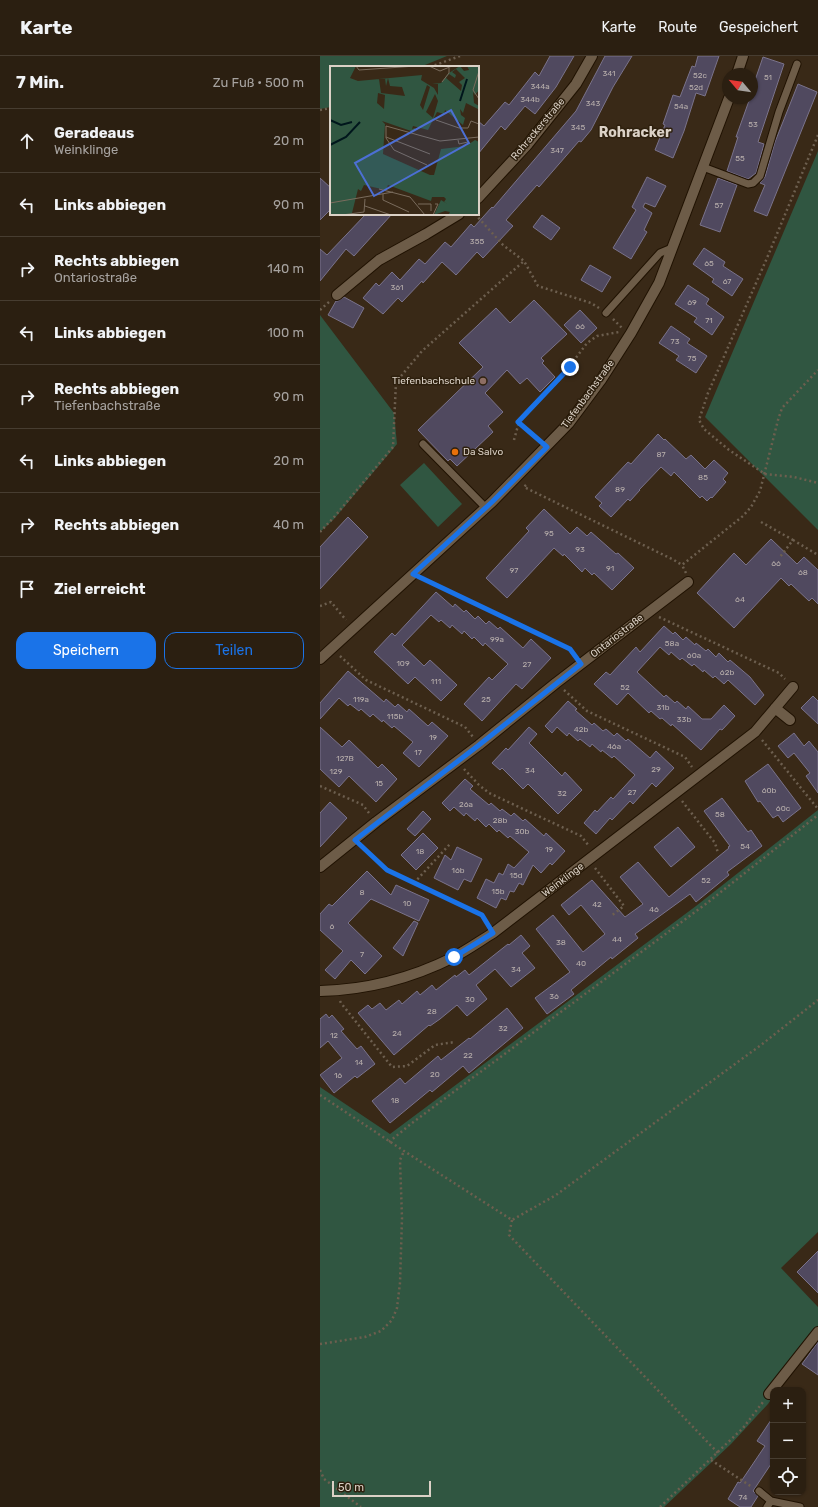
<!DOCTYPE html>
<html lang="de">
<head>
<meta charset="utf-8">
<style>
  body { margin:0; font-family:Rubik,sans-serif; background:#33271a; color:#f1f3f6 }
  .controls { position:absolute; right:12px; bottom:12px; display:grid; overflow:hidden; border-radius:8px; box-shadow:0 1px 3px #0004 }
  .controls button { width:36px; height:36px; display:grid; place-items:center; padding:0; border:0; border-bottom:1px solid #473d31; background:#2b1f11; color:#f1f3f6; font:20px sans-serif }
  .compass { position:absolute; left:402px; top:12px; width:36px; height:36px; border-radius:50%; background:#2b1f11; box-shadow:0 1px 3px #0004; rotate:299deg }
  .scale { position:absolute; left:12px; bottom:10px; width:99px; box-sizing:border-box; padding-left:4px; border:2px solid #dbd1c6; border-top:0; font-size:11px; line-height:14px; white-space:nowrap; color:#dbd1c6; -webkit-text-stroke:3px #2e200e; paint-order:stroke }
  .stop { position:absolute; width:12px; height:12px; margin:-9px; border:3px solid #1a73e8; border-radius:50%; background:#fff }
  .stop.end { background:#1a73e8; border-color:#fff; box-shadow:0 1px 4px #0008 }
  .list { margin:0; padding:0; list-style:none }
  h2 { display:flex; justify-content:space-between; align-items:center; height:52px; margin:0; padding:0 16px; font-size:17px }
  h2 small { font-size:13px; font-weight:400; color:#a6a29f }
  .list li { display:grid; grid-template-columns:26px 1fr auto; gap:12px; align-items:center; box-sizing:border-box; height:64px; padding:0 16px; border-top:1px solid #473d31 }
  .list b { display:block; font-size:15px; white-space:nowrap }
  .list p { margin:0; font-size:13px; white-space:nowrap; color:#a6a29f }
  .list em { font-size:13px; font-style:normal; color:#a6a29f }
  .actions { display:flex; gap:8px; padding:12px 16px }
  .actions a { flex:1; padding:9px 0; border:1px solid #1a73e8; border-radius:12px; text-align:center; font-size:14px; color:#1a73e8 }
  .actions .main { background:#1a73e8; color:#fff }
  .icon { flex:none; width:22px; height:22px; fill:none; stroke:currentColor; stroke-width:2; stroke-linecap:round; stroke-linejoin:round }
  .map { position:relative; flex:none; width:498px; height:1451px; overflow:hidden }
  header { display:flex; align-items:center; gap:24px; box-sizing:border-box; height:56px; padding:0 20px; background:#2b1f11; border-bottom:1px solid #473d31 }
  header strong { font-size:19px }
  nav { display:flex; gap:22px; margin-inline-start:auto; font-size:14px }
  main { display:flex }
  aside { flex:1; background:#2b1f11 }
  .map>svg:first-child { display:block }
  .green { fill:#305641 }
  .building { fill:#50495f; stroke:#7a738b }
  .lines { fill:none; stroke-linecap:round; stroke-linejoin:round }
  .lane-casing { stroke:#201202; stroke-width:9 }
  .street-casing { stroke:#201202; stroke-width:12 }
  .path { stroke:#6d5f4f; stroke-width:2.5; stroke-dasharray:2 3; stroke-linecap:butt }
  .lane { stroke:#6d5c48; stroke-width:7 }
  .street { stroke:#6d5c48; stroke-width:10 }
  .route { stroke:#1a73e8; stroke-width:5 }
  .education-dot { fill:#8d6e63; stroke:#2e200e; stroke-width:1.5 }
  .food-dot { fill:#e8710a; stroke:#2e200e; stroke-width:1.5 }
  .labels { text-anchor:middle; dominant-baseline:central; stroke-width:3; stroke-linejoin:round; paint-order:stroke }
  .number-label { font-size:8px; fill:#b8afac }
  .street-label { font-size:10px; fill:#dbd1c6; stroke:#2e200e }
  .poi-label { font-size:10px; fill:#dbd1c6; stroke:#2e200e; text-anchor:end }
  .district-label { font-size:14px; font-weight:bold; fill:#dbd1c6; stroke:#2e200e }
  .inset-river { fill:none; stroke:#00161c; stroke-width:2 }
  .inset-road { fill:none; stroke:#7a6c5d; stroke-width:1 }
  .view { fill:#4c6fd4; fill-opacity:0.15; stroke:#4c6fd4; stroke-width:2 }
  .inset-edge { fill:none; stroke:#dbd1c6; stroke-width:2 }
</style>
</head>
<body>
<header>
<strong>Karte</strong>
<nav><a>Karte</a><a>Route</a><a>Gespeichert</a></nav>
</header>
<main>
<aside>
<h2>7 Min.<small>Zu Fuß · 500 m</small></h2>
<ul class="list">
<li><svg class="icon" aria-label="ahead" viewBox="0 0 24 24"><path d="M12 20V5M6 11l6-6 6 6"/></svg><div><b>Geradeaus</b><p>Weinklinge</p></div><em>20 m</em></li>
<li><svg class="icon" aria-label="left" viewBox="0 0 24 24"><path d="M17 20v-9H6M10 6l-5 5 5 5"/></svg><div><b>Links abbiegen</b></div><em>90 m</em></li>
<li><svg class="icon" aria-label="right" viewBox="0 0 24 24"><path d="M7 20v-9h11M14 6l5 5-5 5"/></svg><div><b>Rechts abbiegen</b><p>Ontariostraße</p></div><em>140 m</em></li>
<li><svg class="icon" aria-label="left" viewBox="0 0 24 24"><path d="M17 20v-9H6M10 6l-5 5 5 5"/></svg><div><b>Links abbiegen</b></div><em>100 m</em></li>
<li><svg class="icon" aria-label="right" viewBox="0 0 24 24"><path d="M7 20v-9h11M14 6l5 5-5 5"/></svg><div><b>Rechts abbiegen</b><p>Tiefenbachstraße</p></div><em>90 m</em></li>
<li><svg class="icon" aria-label="left" viewBox="0 0 24 24"><path d="M17 20v-9H6M10 6l-5 5 5 5"/></svg><div><b>Links abbiegen</b></div><em>20 m</em></li>
<li><svg class="icon" aria-label="right" viewBox="0 0 24 24"><path d="M7 20v-9h11M14 6l5 5-5 5"/></svg><div><b>Rechts abbiegen</b></div><em>40 m</em></li>
<li><svg class="icon" aria-label="arrive" viewBox="0 0 24 24"><path d="M6 21V4h12l-3 4 3 4H6"/></svg><div><b>Ziel erreicht</b></div></li>
</ul>
<div class="actions"><a class="main">Speichern</a><a>Teilen</a></div>
</aside>
<div class="map">
<svg width="498" height="1451" viewBox="0 0 498 1451">
  <rect width="100%" height="100%" fill="#392917"/>
  <path class="green" d="M0 0H127L100 11H11V51L0 53Z
    M498 95V474L385 361Z
    M0 259 74 357 77 388 14 463 0 476Z
    M104 407 142 448 118 471 80 429Z
    M498 754V1176L461 1212 498 1251V1281L448 1348 411 1388 344 1451H0V1031L70 1078 376 850Z"/>
  <path class="building" d="M230 0H254L236 31 215 58 205 50 185 74 181 70 158 98V65L164 70 185 46 189 49 215 16 219 20Z
    M285 0H312L293 31 271 74 261 86 259 85 219 131 217 129 186 164 193 170 163 202 157 196 136 219 122 206 103 227 102 225 82 246 78 242 63 258 43 242 56 227 59 230 72 216 80 224 99 203 105 208 125 186 131 191 151 168 154 171 172 151 173 152 256 55Z
    M378 0H399L385 40 376 37 364 75 353 102 335 94 345 69 343 68 353 39 360 41 372 10 375 11Z
    M443 1 464 8 438 86 444 88 436 117 428 123 407 115 418 81H416L430 42H432V33Z
    M478 28 497 36 447 160 434 155 445 129 440 127 445 121 455 86Z
    M327 121 346 130 335 151 325 147 323 151 332 157 324 174 327 176 311 203 293 192 316 154 312 151Z
    M0 122 11 132V153L0 164Z
    M398 122 417 129 400 176 380 169Z
    M46 158H72L34 200 26 193 0 225V193L7 199Z
    M222 159 240 172 231 184 213 171Z
    M384 192 405 206 403 210 423 223 412 240 392 226 394 223 373 208Z
    M270 209 291 221 282 236 261 224Z
    M368 229 389 243 386 248 404 261 392 279 374 266 377 262 355 248Z
    M24 241 44 252 33 272 8 259 16 245H18Z
    M214 244 247 278 221 302 224 305 222 307 235 321 220 336 207 322 200 328 187 314 165 337 183 356 168 370 173 376 137 410 130 403 128 405 98 374 163 311 139 287 176 252 190 267Z
    M260 254 277 272 261 287 244 269Z
    M351 270 370 283 367 287 387 300 376 317 356 304 359 300 339 287Z
    M338 378 344 384 345 383 366 403 371 399 385 413 394 404 408 417 403 423 406 426 392 442 391 441 387 445 382 440 380 442 354 416 351 420 341 411 319 434H320L310 445 308 443 291 461 279 450 282 447 275 441 308 406 311 408Z
    M224 453 250 478 257 471 267 480 271 476 296 498 298 497 314 512 292 534 274 517 272 519 265 512 262 516 244 498 243 500 234 492 187 542 166 522 209 475 206 472Z
    M28 461 48 481 0 533V491Z
    M451 483 477 508 484 501 498 514V548L492 542 489 545 471 528 469 530 461 522 414 572 377 537 414 497 426 509Z
    M116 536 133 551 135 548 144 556 146 554 155 563 158 560 166 568 169 565 178 573 180 571 203 592 211 583 231 602 202 633 196 628 162 665 144 648 169 621 172 624 188 608 165 587 163 590 154 581 152 583 144 575 142 578 132 569 130 572 121 564 119 566 111 559 82 589 104 610 110 604 137 629 121 645 95 621 88 628 54 596 72 577 75 580Z
    M344 570 353 578 355 576 363 584 366 581 375 589 376 587 386 595 388 593 396 601 399 597 408 606 410 604 430 621 444 639 435 649 408 624 404 628 395 620 393 622 384 614 383 616 374 608 372 610 362 602 360 604 351 596 349 599 340 591 317 616 344 641 346 639 355 647 357 645 366 653 368 650 382 663H391L404 649 415 660 402 674 400 673 381 694 352 668 351 670 342 662 340 663 331 655 329 657 308 637 297 649 274 628 286 616 290 619 316 591 320 596Z
    M28 615 64 646 66 643 75 651 78 648 87 656 89 653 108 670 112 666 128 680 99 711 83 697 93 686 74 670 72 672 63 664 62 666 53 658 50 661 41 653 39 655 30 648 28 650 19 642 0 663V647Z
    M493 640 498 645V668L481 652Z
    M248 645 257 653 255 654 272 669 274 667 283 675 286 673 294 680 297 677 306 685 308 683 330 702 336 695 354 712 336 731 332 727 313 748 310 745 292 764 290 762 276 778 264 767 275 754 277 756 291 741 293 743 315 719 294 700 292 702 282 694 281 696 272 688 270 691 260 683 258 685 249 677 247 680 237 671 232 677 225 670Z
    M0 671 22 691 29 684 58 712 62 708 77 723 56 746 29 720 19 731 0 713Z
    M209 671 217 678 209 687 242 720 245 716 262 734 238 758 208 728 203 733 182 712 180 714 172 707 186 692 188 694Z
    M474 677 484 690 489 685 498 696V737L486 720 490 717 474 697 468 702 458 690Z
    M448 708 481 752 463 766 458 759 453 762 440 745 438 746 425 725Z
    M145 723 153 730 150 733 169 749 171 747 180 755 182 753 191 760 194 757 203 765 205 763 224 780 226 777 245 795 232 809 230 807 221 817 213 809 203 829 199 827 194 836 190 835 186 844 181 842 176 852 157 842 166 823 174 827 179 817 183 819 188 808 194 812 209 796 190 780 188 782 179 774 177 776 169 768 166 771 157 762 155 765 146 757 144 760 134 751 130 755 122 747Z
    M402 742 428 776 431 774 442 790 407 816 409 819 376 846 370 838 315 878 318 882 292 903 291 901 251 934 254 938 227 958 215 942 250 916 216 873 233 859 263 896 285 878 261 849 249 859 241 849 272 824 305 861 323 848 300 821 318 806 349 841 409 792 408 791 410 790 384 755Z
    M10 746 27 762 0 791V757Z
    M103 755 111 763 95 780 87 773Z
    M358 771 375 791 351 811 334 791Z
    M103 777 118 792 96 814 81 799Z
    M137 791 162 803 151 826 144 823 138 834 114 822 125 799 131 804Z
    M47 815 71 839 76 829 109 844 99 865 51 843 28 867 62 900 45 918 31 904 15 923 5 914 23 895 0 874V858L9 848 12 850Z
    M94 865 98 867 83 900 73 892Z
    M201 879 210 890 202 897 215 912 191 931 175 913 156 929 167 943 147 960 137 949 120 963 110 970 109 969 74 999 38 957 48 949 52 953 60 947 66 954 79 944 82 948 97 935 100 939 112 929 116 934 135 919 136 921 145 914 149 919 188 888 189 889Z
    M187 952 203 972 149 1017 143 1010 112 1036 110 1034 70 1067 52 1045 80 1022 85 1028 118 1000 121 1004 149 982 150 983Z
    M6 958 9 962 12 959 24 973 21 975 37 993 41 990 55 1008 37 1022 35 1020 14 1037 0 1019 22 1002 8 985 0 992V963Z
    M498 1195V1237L477 1216Z
    M498 1286V1319L482 1308Z
    M453 1361V1405L433 1435 438 1440 431 1451H420L408 1443 418 1426 420 1427 445 1390 437 1385Z"/>
  <g class="lines">
    <defs>
      <path id="lane" d="M383 111 428 128 433 127 440 120 459 56 477 8
        M286 257 340 197 352 192
        M103 388 166 452
        M439 1435 451 1445
        M447 1451 451 1445 480 1451"/>
      <path id="street" d="M417 18 423 0
        M158 142 208 88 256 28 272 0
        M17 239 59 204 106 178 139 158
        M0 603 172 446 249 367 281 324 311 277 339 227 409 42
        M455 652 470 664
        M0 811 56 766 159 689 236 627 368 526
        M0 935C46 934 92 922 134 901 147 894 160 885 173 877L435 676 473 631
        M449 1338 498 1276"/>
    </defs>
    <use href="#lane" class="lane-casing"/>
    <use href="#street" class="street-casing"/>
    <path class="path" d="M110 11 140 0
      M0 54 11 52
      M498 79 447 202 388 337 379 364 384 373 409 394 445 418 474 421 498 427
      M155 158 183 189 204 205 218 230 271 247 279 252
      M0 254 9 246
      M293 263 302 272
      M199 366 219 384
      M194 384 199 366 240 323 267 287 277 280 299 276
      M206 429 204 431 354 504 362 509
      M441 466 473 484 460 501
      M0 476 15 460 73 391 76 326 102 295 204 205
      M473 484 498 499
      M366 517 362 509 423 460 431 451 440 435 458 364 462 352 498 314
      M103 523 249 593 254 600
      M0 550 11 546 26 564
      M339 561 459 617 465 623
      M20 600 46 624 145 671 153 681
      M244 634 267 655 365 701 372 711
      M442 684 498 753
      M144 713 159 729 169 737 261 780 269 790
      M0 730 43 749 49 757
      M362 745 395 787 398 797
      M42 791 67 814 162 859 167 868
      M275 812 304 850 291 860
      M94 827 130 788
      M20 945 21 947 72 1011 87 1010 115 989 135 986
      M0 1039 84 1095 192 1164 236 1139 441 989 498 944
      M69 1086 92 1067 387 847 498 759
      M192 1164 189 1179 398 1397
      M0 1288 45 1281 61 1275 72 1264 77 1252 80 1227 82 1162 80 1104 84 1095
      M391 1404 432 1431
      M0 1414 4 1423 41 1451
      M340 1451 423 1372 443 1346"/>
    <use href="#lane" class="lane"/>
    <use href="#street" class="street"/>
  </g>
  <g class="lines">
    <path class="route" d="M134 901 173 877 162 859 67 814 35 784 159 689 261 608 250 593 93 518 172 446 227 391 198 366 250 311"/>
  </g>
  <circle class="education-dot" cx="163" cy="325" r="4"/>
  <circle class="food-dot" cx="135" cy="396" r="4"/>
  <g class="labels">
    <g class="number-label">
      <text x="289" y="17">341</text>
      <text x="380" y="19">52c</text>
      <text x="448" y="21">51</text>
      <text x="220" y="30">344a</text>
      <text x="376" y="31">52d</text>
      <text x="210" y="43">344b</text>
      <text x="273" y="47">343</text>
      <text x="361" y="50">54a</text>
      <text x="433" y="68">53</text>
      <text x="258" y="71">345</text>
      <text x="237" y="94">347</text>
      <text x="420" y="102">55</text>
      <text x="399" y="149">57</text>
      <text x="157" y="185">355</text>
      <text x="389" y="207">65</text>
      <text x="407" y="225">67</text>
      <text x="77" y="231">361</text>
      <text x="372" y="246">69</text>
      <text x="389" y="264">71</text>
      <text x="260" y="270">66</text>
      <text x="355" y="285">73</text>
      <text x="372" y="302">75</text>
      <text x="341" y="398">87</text>
      <text x="383" y="421">85</text>
      <text x="300" y="433">89</text>
      <text x="229" y="477">95</text>
      <text x="260" y="493">93</text>
      <text x="456" y="507">66</text>
      <text x="290" y="512">91</text>
      <text x="194" y="514">97</text>
      <text x="483" y="516">68</text>
      <text x="420" y="543">64</text>
      <text x="177" y="583">99a</text>
      <text x="352" y="587">58a</text>
      <text x="374" y="599">60a</text>
      <text x="83" y="607">109</text>
      <text x="207" y="608">27</text>
      <text x="407" y="616">62b</text>
      <text x="116" y="625">111</text>
      <text x="305" y="631">52</text>
      <text x="41" y="643">119a</text>
      <text x="166" y="643">25</text>
      <text x="343" y="651">31b</text>
      <text x="75" y="660">115b</text>
      <text x="364" y="663">33b</text>
      <text x="261" y="673">42b</text>
      <text x="113" y="681">19</text>
      <text x="294" y="690">46a</text>
      <text x="98" y="696">17</text>
      <text x="25" y="702">127B</text>
      <text x="336" y="713">29</text>
      <text x="210" y="714">34</text>
      <text x="16" y="715">129</text>
      <text x="59" y="727">15</text>
      <text x="449" y="734">60b</text>
      <text x="312" y="736">27</text>
      <text x="242" y="737">32</text>
      <text x="146" y="748">26a</text>
      <text x="463" y="752">60c</text>
      <text x="400" y="758">58</text>
      <text x="180" y="764">28b</text>
      <text x="202" y="775">30b</text>
      <text x="425" y="790">54</text>
      <text x="229" y="793">19</text>
      <text x="100" y="795">18</text>
      <text x="138" y="814">16b</text>
      <text x="196" y="819">15d</text>
      <text x="386" y="824">52</text>
      <text x="178" y="835">15b</text>
      <text x="42" y="836">8</text>
      <text x="87" y="847">10</text>
      <text x="277" y="848">42</text>
      <text x="334" y="853">46</text>
      <text x="12" y="870">6</text>
      <text x="297" y="883">44</text>
      <text x="241" y="886">38</text>
      <text x="42" y="898">7</text>
      <text x="261" y="907">40</text>
      <text x="196" y="913">34</text>
      <text x="234" y="940">36</text>
      <text x="150" y="943">30</text>
      <text x="112" y="955">28</text>
      <text x="183" y="972">32</text>
      <text x="77" y="977">24</text>
      <text x="14" y="979">12</text>
      <text x="148" y="999">22</text>
      <text x="39" y="1006">14</text>
      <text x="115" y="1018">20</text>
      <text x="18" y="1019">16</text>
      <text x="75" y="1044">18</text>
      <text x="423" y="1441">74</text>
    </g>
    <g class="street-label">
      <text transform="translate(218 73) rotate(-50)">Rohrackerstraße</text>
      <text transform="translate(268 338) rotate(-54)">Tiefenbachstraße</text>
      <text transform="translate(297 580) rotate(-38)">Ontariostraße</text>
      <text transform="translate(243 824) rotate(-37)">Weinklinge</text>
    </g>
    <g class="poi-label">
      <text x="155" y="325">Tiefenbachschule</text>
      <text x="143" y="396" text-anchor="start">Da Salvo</text>
    </g>
    <g class="district-label">
      <text x="315" y="76">Rohracker</text>
    </g>
  </g>
  <g transform="translate(10 10)">
    <rect width="149" height="149" fill="#392917"/>
    <path d="M0 0H26L20 12 28 15 92 9 91 14 104 22 108 29V18H102L111 17 119 7 130 0 134 5 139 4 137 0H149V24L145 29 143 26 144 37 149 40 148 43 136 37 133 47 130 43 131 49 135 52 133 59 115 44 114 48 107 46 98 64 83 60 82 63 85 62V65H81L52 55 55 58 53 88 100 109H104L111 83 136 80 145 74 149 76V149H118L120 146 115 145 104 149 111 134 119 139 114 136 116 133 114 131H102L101 135 58 119 56 124 34 119 31 125 28 123 22 147 33 149H0ZM126 3 135 12 129 16 132 19 131 25 116 12 119 8 125 12 126 9 122 6ZM55 12 56 20 58 12 60 20 72 21 75 30 51 27 49 13ZM97 19 100 21 93 44 90 39ZM48 27 55 29 54 43 47 37ZM105 28 108 35 103 52 96 46Z" fill="#305641" fill-rule="evenodd"/>
    <path class="inset-river" d="M130 35 137 13M0 54 11 59 22 56M0 79 16 71 30 56"/>
    <path class="inset-road" d="M26 0 29 4 86 0M99 0 110 5 122 0M149 5 143 24 149 33M112 16 119 7V2M106 54 129 62H138L141 55 149 58M56 71 100 88M128 74 129 78 138 76M97 99 64 84 56 72V60L110 75 149 71M49 123 80 131 95 149M53 128V134L79 146M0 137 63 126M88 138H101V145M35 140 61 149M12 149 34 146 35 133M103 149 108 138H105"/>
    <path class="view" d="M121 44 139 77 44 130 25 97Z"/>
    <rect width="149" height="149" class="inset-edge"/>
  </g>
</svg>
<div class="controls">
<button>+</button>
<button>−</button>
<button><svg class="icon" aria-label="locate" viewBox="0 0 24 24"><circle cx="12" cy="12" r="6"/><path d="M12 2v4M12 18v4M2 12h4M18 12h4"/></svg></button>
</div>
<svg class="compass" viewBox="-18 -18 36 36"><path d="M0-13l5 13h-10z" fill="#e53935"/><path d="M0 13l5-13h-10z" fill="#a6a29f"/></svg>
<div class="scale">50 m</div>
<div class="stop" style="left:134px;top:901px"></div>
<div class="stop end" style="left:250px;top:311px"></div>
</div>
</main>
</body>
</html>
